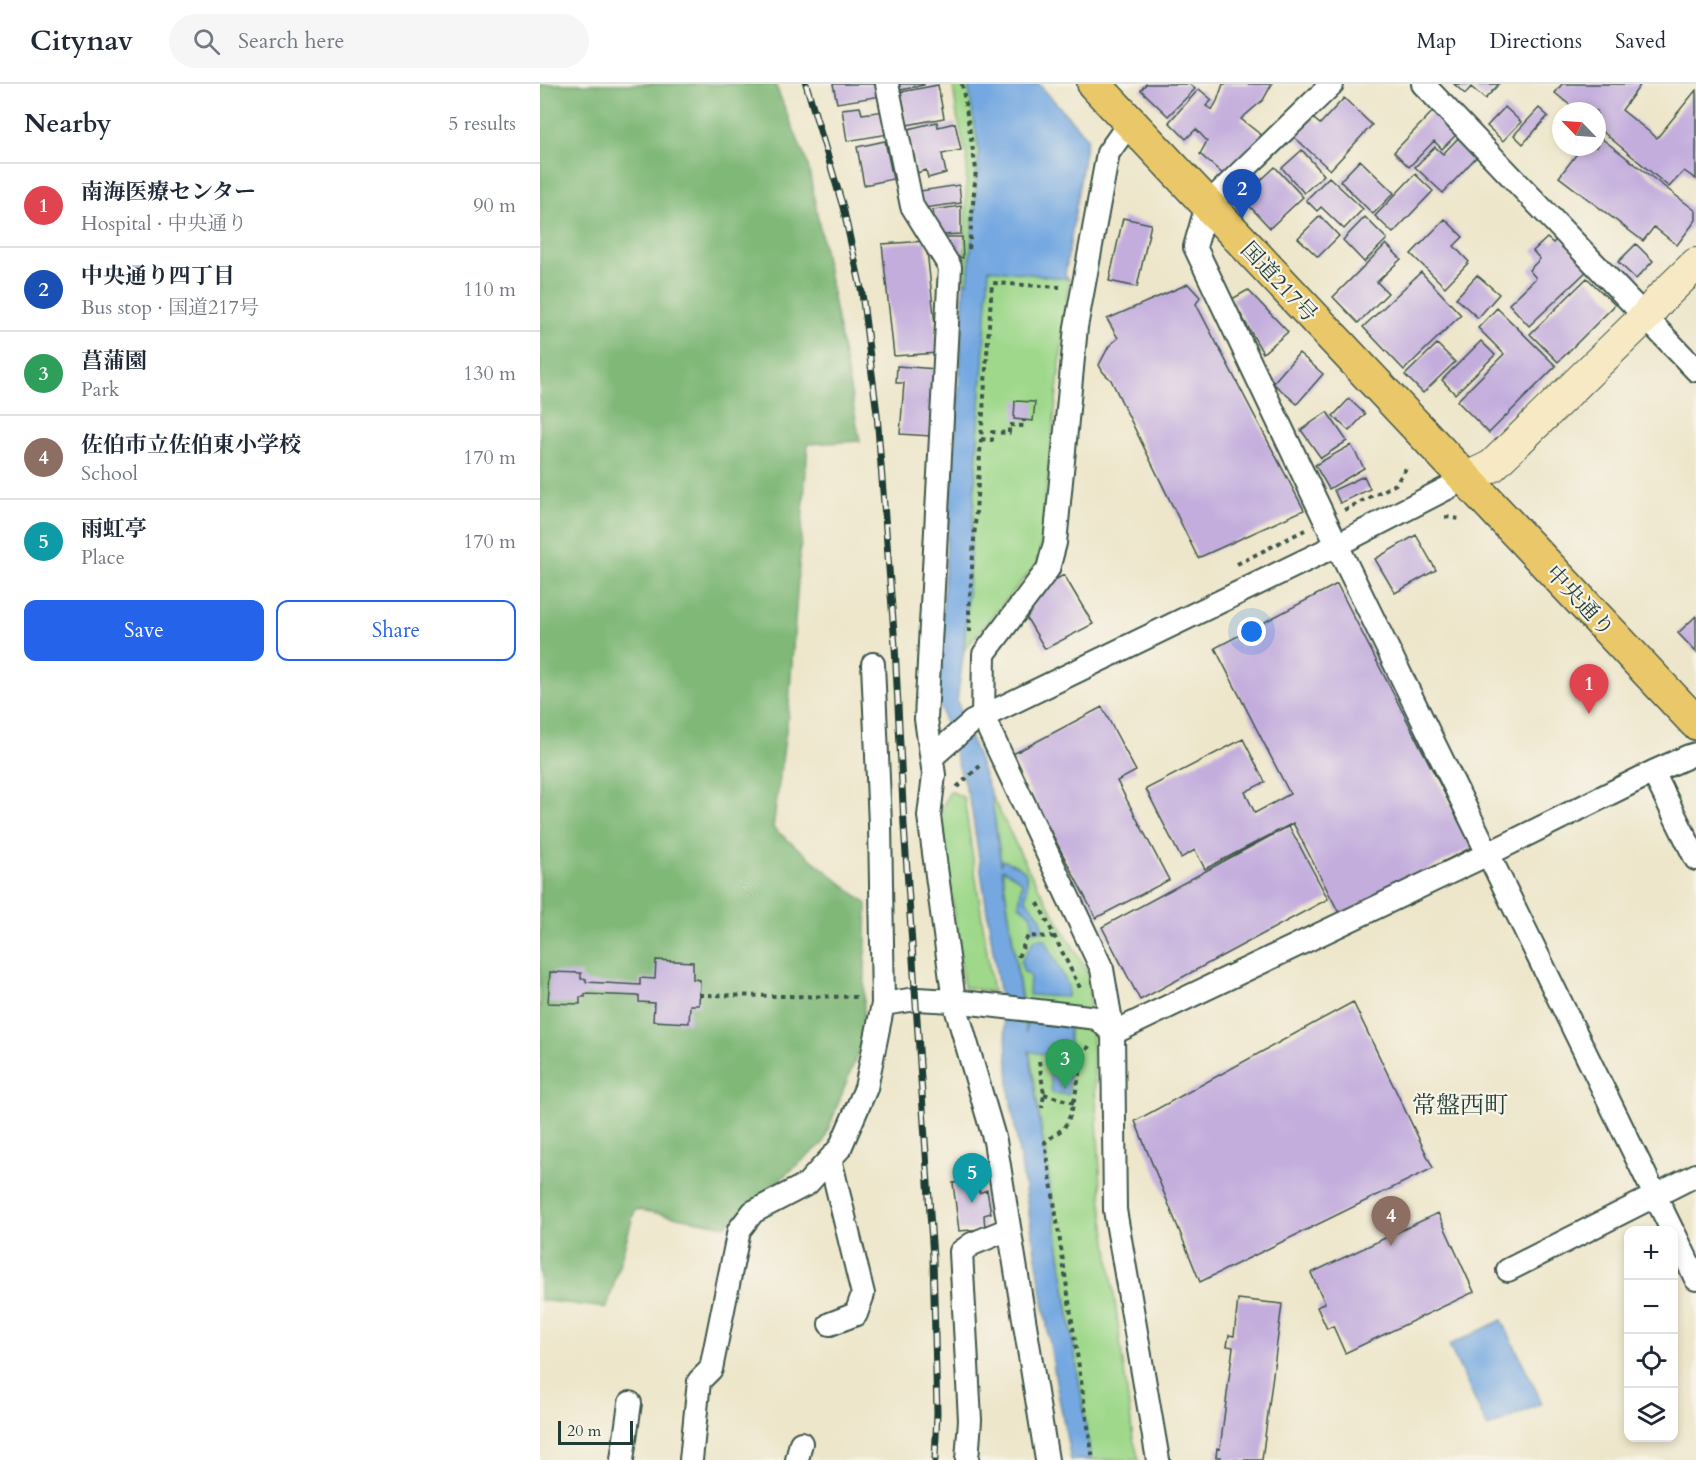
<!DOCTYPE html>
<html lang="en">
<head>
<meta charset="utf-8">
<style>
  body { margin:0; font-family:Cardo,"Noto Serif JP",serif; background:#f6f6f7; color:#1f2937 }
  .controls { position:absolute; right:18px; bottom:18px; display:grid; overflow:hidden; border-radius:12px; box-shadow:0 3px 9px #0003 }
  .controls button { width:54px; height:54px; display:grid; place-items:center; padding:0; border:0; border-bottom:2px solid #e0e1e3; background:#fff; color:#1f2937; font:30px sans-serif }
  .compass { position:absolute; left:1012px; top:18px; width:54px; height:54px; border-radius:50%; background:#fff; box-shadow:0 3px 9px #0003; rotate:295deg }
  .scale { position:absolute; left:18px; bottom:15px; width:75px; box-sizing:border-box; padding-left:6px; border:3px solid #1f3d34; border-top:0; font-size:16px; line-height:21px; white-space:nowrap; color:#1f3d34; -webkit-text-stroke:4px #f7f3e8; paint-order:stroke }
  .you { position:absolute; left:712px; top:548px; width:21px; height:21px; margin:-15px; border:4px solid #fff; border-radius:50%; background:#1a73e8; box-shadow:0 0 0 9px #1a73e833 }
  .badge { display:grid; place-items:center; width:39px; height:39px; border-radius:50%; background:#2563eb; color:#fff; font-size:20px; font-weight:700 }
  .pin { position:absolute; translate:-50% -50px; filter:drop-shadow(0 2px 3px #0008) }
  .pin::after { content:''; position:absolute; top:32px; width:21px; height:18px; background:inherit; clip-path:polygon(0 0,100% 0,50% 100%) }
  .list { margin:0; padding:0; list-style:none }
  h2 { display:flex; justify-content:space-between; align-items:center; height:78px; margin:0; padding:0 24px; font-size:26px }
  h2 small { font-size:20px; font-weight:400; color:#747a83 }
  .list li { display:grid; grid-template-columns:39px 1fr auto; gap:18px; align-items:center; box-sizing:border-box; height:84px; padding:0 24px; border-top:2px solid #e0e1e3 }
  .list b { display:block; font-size:22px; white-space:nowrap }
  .list p { margin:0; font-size:20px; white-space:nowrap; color:#747a83 }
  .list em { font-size:20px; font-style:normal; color:#747a83 }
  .actions { display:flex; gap:12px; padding:18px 24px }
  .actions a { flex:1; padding:14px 0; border:2px solid #2563eb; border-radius:12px; text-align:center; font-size:21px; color:#2563eb }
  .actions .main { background:#2563eb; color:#fff }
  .icon { flex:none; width:33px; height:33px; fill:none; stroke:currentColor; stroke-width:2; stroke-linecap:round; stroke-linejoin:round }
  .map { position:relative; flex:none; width:1156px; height:1376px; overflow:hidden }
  header { display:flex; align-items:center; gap:36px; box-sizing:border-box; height:84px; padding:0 30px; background:#fff; border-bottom:2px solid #e0e1e3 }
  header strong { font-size:28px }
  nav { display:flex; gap:33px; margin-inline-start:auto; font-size:21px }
  .search { width:420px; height:54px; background:#f6f6f7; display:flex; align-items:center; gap:15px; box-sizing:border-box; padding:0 21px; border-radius:33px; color:#747a83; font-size:22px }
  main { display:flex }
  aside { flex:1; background:#fff }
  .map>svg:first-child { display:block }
  .green { fill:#9fd88b; stroke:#5f8a60; stroke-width:1.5 }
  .forest { fill:#7fb877; stroke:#4f7a56; stroke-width:1.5 }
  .water { fill:#75a8e1; stroke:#4a728a; stroke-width:1.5 }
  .building { fill:#c3addd }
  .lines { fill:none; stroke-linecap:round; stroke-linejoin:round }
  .street-casing { stroke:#3e564a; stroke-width:26 }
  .secondary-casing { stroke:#3e564a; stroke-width:34 }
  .highway-casing { stroke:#3e564a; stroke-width:36 }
  .path { stroke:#3e564a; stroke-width:4; stroke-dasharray:4.5 4.5; stroke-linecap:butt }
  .street { stroke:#fff; stroke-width:22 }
  .secondary { stroke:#f7e9c3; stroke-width:32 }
  .highway { stroke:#eac769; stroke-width:33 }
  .rail-casing { stroke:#1f3d34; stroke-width:7 }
  .rail { stroke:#f7f3e8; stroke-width:4.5; stroke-dasharray:14; stroke-linecap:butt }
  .labels { text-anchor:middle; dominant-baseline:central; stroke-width:4.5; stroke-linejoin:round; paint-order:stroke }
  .street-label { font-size:22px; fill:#1f3d34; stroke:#f7f3e8 }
  .neighbourhood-label { font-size:24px; fill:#1f3d34; stroke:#f7f3e8 }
</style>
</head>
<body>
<header>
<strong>Citynav</strong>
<div class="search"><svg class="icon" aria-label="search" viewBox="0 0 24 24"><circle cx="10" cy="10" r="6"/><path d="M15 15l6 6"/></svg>Search here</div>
<nav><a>Map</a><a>Directions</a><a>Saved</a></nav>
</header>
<main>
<aside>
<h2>Nearby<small>5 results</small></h2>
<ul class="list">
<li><span class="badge" style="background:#e0444e">1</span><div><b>南海医療センター</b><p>Hospital · 中央通り</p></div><em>90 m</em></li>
<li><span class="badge" style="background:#1a4fb4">2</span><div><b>中央通り四丁目</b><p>Bus stop · 国道217号</p></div><em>110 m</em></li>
<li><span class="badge" style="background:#2e9e5b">3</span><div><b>菖蒲園</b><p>Park</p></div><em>130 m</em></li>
<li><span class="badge" style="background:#8d6e63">4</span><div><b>佐伯市立佐伯東小学校</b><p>School</p></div><em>170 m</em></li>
<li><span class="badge" style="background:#0f9aa8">5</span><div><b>雨虹亭</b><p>Place</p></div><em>170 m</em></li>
</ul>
<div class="actions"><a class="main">Save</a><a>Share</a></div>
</aside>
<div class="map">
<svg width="1156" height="1376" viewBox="0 0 1156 1376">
  <rect width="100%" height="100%" fill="#f7f3e8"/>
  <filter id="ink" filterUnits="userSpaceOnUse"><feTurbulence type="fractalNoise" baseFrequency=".0167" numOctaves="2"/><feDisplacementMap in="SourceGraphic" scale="12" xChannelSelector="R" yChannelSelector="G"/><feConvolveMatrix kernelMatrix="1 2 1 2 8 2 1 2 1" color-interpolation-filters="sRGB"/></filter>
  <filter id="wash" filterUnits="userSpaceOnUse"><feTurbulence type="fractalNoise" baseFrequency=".008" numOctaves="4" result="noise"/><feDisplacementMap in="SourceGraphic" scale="24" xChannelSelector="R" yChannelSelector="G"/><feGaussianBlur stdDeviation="1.35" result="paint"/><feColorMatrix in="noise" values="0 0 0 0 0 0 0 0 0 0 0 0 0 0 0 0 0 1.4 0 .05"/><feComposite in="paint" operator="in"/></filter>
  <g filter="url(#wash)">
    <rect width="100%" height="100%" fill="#ede6ca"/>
    <path class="green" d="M413 0H428L439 68 428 199 424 197 427 74 417 32Z
      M449 184 529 195 499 477 424 566Z
      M410 707 424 714 453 908 424 903 400 728Z
      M451 710 488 785 548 889 562 1120 593 1354 599 1376H551Z"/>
    <path class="forest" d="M0 0H235L268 81 320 357 268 360 248 632 233 744 327 820 323 955 283 1059 185 1142 95 1125 67 1224 0 1216Z"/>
    <path class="water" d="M428 0H499L547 54 525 191 529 195 449 185 424 566 417 617 451 710 461 781 462 776C490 786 488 786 486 815L501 834 503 847H492C494 831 491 830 479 821L482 798 473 791 462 785 486 949 487 938 529 942V1011L512 1009 507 971 489 967 551 1376H531L517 1303 470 1012 466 953 431 721 397 612 407 454 419 306 424 197 428 198 439 68Z
      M495 855H505L528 902 527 913 489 911 490 891 483 887 481 877Z
      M962 1236 1002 1319 948 1344 909 1261Z"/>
    <g id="blocks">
      <path class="building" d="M293 0H340L342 12 297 19Z
        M359 0H384V1L361 6Z
        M606 0H649L655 5 628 32 601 6Z
        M683 0H732L723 16 701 35 725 54 684 91 660 70 667 57 656 45 646 55 629 38 659 5 672 16 666 22 672 26 677 17Z
        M914 0H959L945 15 931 3 925 10Z
        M1022 0H1101L1082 26 1117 54 1156 6V95L1144 87 1129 103 1057 43V27H1037L1015 9Z
        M398 1 404 34 367 41 361 8Z
        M804 14 832 41 790 86 751 50 769 31 780 40Z
        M320 23 322 30 346 27 349 50 307 57 302 25Z
        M897 23 921 46 902 65 894 57 869 83 854 68Z
        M965 23 981 38 963 57 947 42Z
        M999 24 1008 32 983 60 974 51Z
        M397 38 398 43 415 39 421 66 402 70 406 89 388 94 386 86 377 89 368 45Z
        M921 51 940 69 903 109 875 83 895 63 903 70Z
        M1057 51 1156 127V136L1137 161 1114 143 1103 157 1019 93 1042 63H1057Z
        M345 57 353 95 324 101 317 63Z
        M762 66 784 91 764 109 742 84Z
        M820 76 854 109 833 130 800 97Z
        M735 83 763 113 730 144 702 114Z
        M875 90 893 107 853 149 835 132Z
        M789 93 823 125 804 145 781 123 777 127 766 116Z
        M419 101 421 119 384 124 380 107Z
        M421 122V150L401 151 396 145 393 126Z
        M780 132 799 152 778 173 758 154Z
        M825 133 847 155 824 178 803 156Z
        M583 134 611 140 597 203 569 197Z
        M905 135 923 153 914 162 929 178 905 203 871 170Z
        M1020 152 1050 184 989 242 969 220 996 194 989 186 1000 175 993 167 1007 154 1013 159Z
        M403 153H422L423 174 411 171Z
        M386 157 398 269 354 272 342 160Z
        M846 160 861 175 837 198 848 209 818 239 793 213Z
        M1096 160 1113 177 1096 195 1078 178Z
        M881 188 921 231 864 286 823 243Z
        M937 191 959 210 938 234 916 214Z
        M1047 194 1075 221 1018 278 990 250Z
        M648 200 660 213 656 220 764 426 658 474 571 296 563 288 559 281 569 262 578 254 567 235Z
        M708 206 748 248 723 269 692 215Z
        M957 224 1016 282 949 349 917 317 964 270 938 244Z
        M941 257 955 271 915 310 902 296Z
        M897 260 915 278 883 309 865 291Z
        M759 269 783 290 757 320 733 299Z
        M357 282 396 285 391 352 360 350 364 299H356Z
        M809 315 825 330 809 347 793 332Z
        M475 317 495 318 493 337 474 335Z
        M787 328 807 357 781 374 761 346Z
        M811 361 824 384 789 405 775 381Z
        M824 392 830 405 800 419 794 406Z
        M876 451 896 486 855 509 835 475Z
        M524 491 553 540 505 565 486 533 505 501Z
        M797 500 932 763 800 831 753 739 665 785 655 766 641 774 606 705 703 655 725 698 705 708 715 729 750 710 675 564Z
        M1156 532V568L1138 549Z
        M562 623 596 687 577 697 629 796 556 834 471 671Z
        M749 742 788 815 600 916 562 843Z
        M116 876 153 878V895L160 896 159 921H150L149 939 113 937 114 919 99 918V912L45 910V913H40V920L8 919 10 888 41 889V895H46V898L100 901V894L115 895Z
        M813 918 893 1084 660 1198 595 1037Z
        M440 1096 439 1109 447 1106 451 1129 444 1131 445 1145 419 1147 413 1099Z
        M898 1129 934 1208 805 1269 793 1242 787 1245 777 1223 785 1219 771 1189Z
        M698 1215 742 1220 722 1376H680L681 1373H676L677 1364 680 1365 693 1263 687 1262 689 1251 694 1252Z"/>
    </g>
  </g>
  <g filter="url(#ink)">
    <use href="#blocks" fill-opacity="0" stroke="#3e564a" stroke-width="1.5"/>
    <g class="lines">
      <defs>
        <path id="street" d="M347 0 372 122 410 183 386 635 394 691 389 732 414 917 455 1057 507 1376
          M792 0 667 121 655 163 797 461 1132 1146
          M883 0 1156 286
          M590 38 568 69 536 243 515 459 508 485 444 570 443 633 562 885 573 949 575 1126 618 1376
          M333 580 340 740 343 920
          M392 673 432 638 797 461 925 395
          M1113 688 1156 775
          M573 949 948 770 1113 688 1149 672 1156 670
          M290 1075 323 1210 316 1230 290 1240
          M1134 1149 1156 1195
          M968 1186 1156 1091
          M82 1376 90 1319
          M151 1376 159 1297 171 1285 199 1146 213 1128 267 1100 300 1064 326 1004 343 920 376 915 414 917 557 934 573 949
          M257 1376 261 1359
          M427 1376 430 1336 421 1168 432 1160 469 1145"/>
        <path id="secondary" d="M925 395 952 382 1106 232 1121 214 1156 180"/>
        <path id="highway" d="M554 0 1156 639"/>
      </defs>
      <use href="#street" class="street-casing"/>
      <use href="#secondary" class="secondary-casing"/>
      <use href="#highway" class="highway-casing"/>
      <path class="path" d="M422 0 436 85 429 166
        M441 355 452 356V348L469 349V341L484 342V336
        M804 426 856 400 868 381
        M905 433 920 435
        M697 480 765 446
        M430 548 429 527 452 199 520 203
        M417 703 440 682
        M498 819 541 906
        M478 873 488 852 515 853
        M159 911 320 913
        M549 962 543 974 531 1030 524 1044 505 1058 553 1376
        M499 977 504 1010 502 1024
        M504 1010 534 1019"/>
      <use href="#street" class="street"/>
      <use href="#secondary" class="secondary"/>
      <use href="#highway" class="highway"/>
      <defs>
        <path id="rail" d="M266 0 303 123 322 209 337 330 355 562 364 741 393 1174 397 1329 395 1376"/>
      </defs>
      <use href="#rail" class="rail-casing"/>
      <use href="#rail" class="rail"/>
    </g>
  </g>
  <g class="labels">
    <g class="street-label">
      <text transform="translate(739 198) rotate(47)">国道217号</text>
      <text transform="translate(1040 517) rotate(47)">中央通り</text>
    </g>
    <g class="neighbourhood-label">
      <text x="920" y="1021">常盤西町</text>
    </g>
  </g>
</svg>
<div class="controls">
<button>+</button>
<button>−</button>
<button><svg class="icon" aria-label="locate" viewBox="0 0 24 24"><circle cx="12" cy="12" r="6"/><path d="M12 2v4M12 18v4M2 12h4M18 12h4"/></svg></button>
<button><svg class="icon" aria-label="layers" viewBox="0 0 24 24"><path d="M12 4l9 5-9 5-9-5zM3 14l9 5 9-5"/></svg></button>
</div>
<svg class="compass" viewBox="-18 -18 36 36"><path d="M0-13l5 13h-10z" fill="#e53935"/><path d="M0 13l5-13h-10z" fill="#747a83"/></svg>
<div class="scale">20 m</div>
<div class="you"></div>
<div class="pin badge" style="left:1049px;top:630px;background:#e0444e">1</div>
<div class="pin badge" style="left:702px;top:135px;background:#1a4fb4">2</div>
<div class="pin badge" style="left:525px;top:1005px;background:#2e9e5b">3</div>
<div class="pin badge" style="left:851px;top:1162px;background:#8d6e63">4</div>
<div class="pin badge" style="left:432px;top:1119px;background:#0f9aa8">5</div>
</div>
</main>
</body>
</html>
